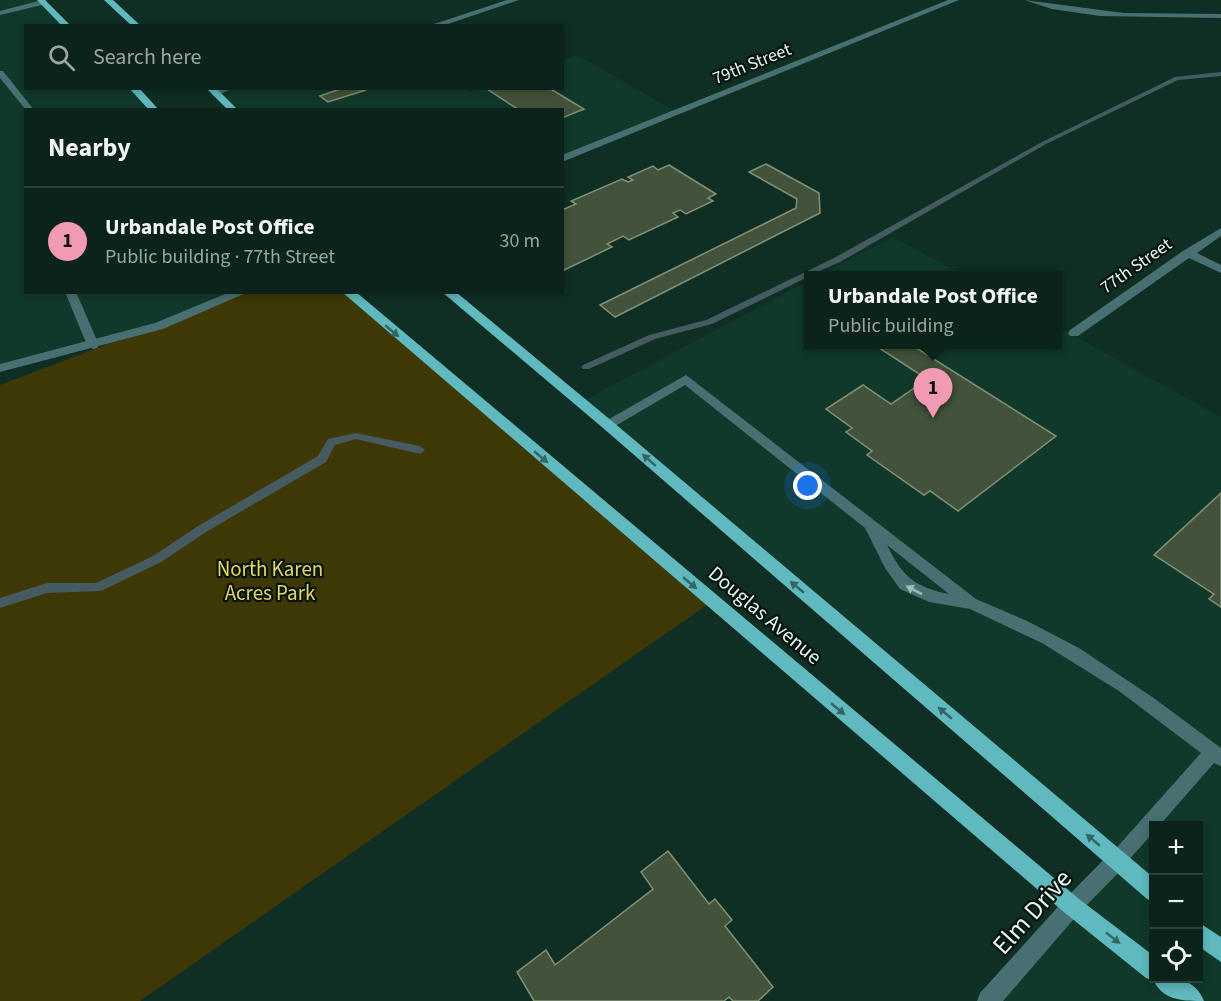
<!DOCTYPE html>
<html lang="en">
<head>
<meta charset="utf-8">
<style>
  body { margin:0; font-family:"Source Sans 3",sans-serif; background:#1a2f28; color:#f1f3f6 }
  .controls { position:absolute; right:18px; bottom:18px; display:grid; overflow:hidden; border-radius:0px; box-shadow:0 3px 9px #0003 }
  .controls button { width:54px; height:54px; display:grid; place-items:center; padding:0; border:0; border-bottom:2px solid #2c403a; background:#0c231b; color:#f1f3f6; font:30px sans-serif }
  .you { position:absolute; left:808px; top:486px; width:21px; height:21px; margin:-15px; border:4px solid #fff; border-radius:50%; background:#1a73e8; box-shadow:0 0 0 9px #1a73e833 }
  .badge { display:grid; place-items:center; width:39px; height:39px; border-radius:50%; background:#f19ab3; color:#111; font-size:20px; font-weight:700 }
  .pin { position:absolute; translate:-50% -50px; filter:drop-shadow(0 2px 3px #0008) }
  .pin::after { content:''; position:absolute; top:32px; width:21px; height:18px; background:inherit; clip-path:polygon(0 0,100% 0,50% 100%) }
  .popup { position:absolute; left:804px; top:271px; width:258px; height:78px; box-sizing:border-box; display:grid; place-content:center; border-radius:0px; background:#0c231b; filter:drop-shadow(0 2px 4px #0005); font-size:20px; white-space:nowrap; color:#9aa4a3 }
  .popup b { font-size:22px; color:#f1f3f6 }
  .popup::after { content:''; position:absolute; left:50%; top:100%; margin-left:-12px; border:12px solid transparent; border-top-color:#0c231b }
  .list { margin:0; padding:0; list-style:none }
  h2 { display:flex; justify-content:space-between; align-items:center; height:78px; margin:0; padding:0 24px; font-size:26px }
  h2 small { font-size:20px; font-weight:400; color:#9aa4a3 }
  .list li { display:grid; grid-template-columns:39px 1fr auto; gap:18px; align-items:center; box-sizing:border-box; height:108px; padding:0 24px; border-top:2px solid #2c403a }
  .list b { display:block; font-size:22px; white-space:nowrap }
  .list p { margin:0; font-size:20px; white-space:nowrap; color:#9aa4a3 }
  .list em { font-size:20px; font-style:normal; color:#9aa4a3 }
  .icon { flex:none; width:33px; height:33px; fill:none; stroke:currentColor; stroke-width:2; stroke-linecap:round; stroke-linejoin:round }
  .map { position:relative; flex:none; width:1221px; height:1001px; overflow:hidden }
  .search { position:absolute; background:#0c231b; box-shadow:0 3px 9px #0003; left:24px; top:24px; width:540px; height:66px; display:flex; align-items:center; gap:15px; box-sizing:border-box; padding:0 21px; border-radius:0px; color:#9aa4a3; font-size:22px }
  .panel { position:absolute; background:#0c231b; box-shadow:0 3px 9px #0003; left:24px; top:108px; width:540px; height:186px; border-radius:0px }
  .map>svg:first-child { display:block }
  .built { fill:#10392b; fill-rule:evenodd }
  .green { fill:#3e3806 }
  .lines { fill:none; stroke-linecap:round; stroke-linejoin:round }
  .stream { fill:#455a61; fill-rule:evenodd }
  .building { fill:#43523a; stroke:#819177; stroke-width:1.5 }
  .lane { fill:#487073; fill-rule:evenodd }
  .street { fill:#487073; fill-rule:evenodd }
  .primary { fill:#60b9be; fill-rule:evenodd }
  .oneway { fill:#346666 }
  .oneway2 { fill:#9fbab7 }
  .labels { text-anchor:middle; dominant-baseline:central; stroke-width:4.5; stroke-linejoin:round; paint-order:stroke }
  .far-street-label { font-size:18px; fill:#e6f7ef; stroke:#07140f }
  .park-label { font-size:21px; fill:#e4d467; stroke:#07140f }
  .street-label { font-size:21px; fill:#e6f7ef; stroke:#07140f }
  .near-street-label { font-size:26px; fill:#e6f7ef; stroke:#07140f }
</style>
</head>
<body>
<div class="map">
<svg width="1221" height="1001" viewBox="0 0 1221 1001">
  <rect width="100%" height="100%" fill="#102f24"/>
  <path class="built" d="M0 0H41L67 25 26 26V88L133 89 155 109 26 110V292L242 293 159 326 0 368Z
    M578 55 678 113 563 159 562 110H234L215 93 230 88H463L469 92 479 88H562L563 60Z
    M893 237 963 275H820Z
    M808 281V344H1058V327L1221 417V1001H988L1117 860 581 402ZM1154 826H1198V978H1154Z"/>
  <path class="green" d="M242 293H348L711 602 140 1001H0V385Z"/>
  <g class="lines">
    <path class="stream" d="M1221 72V76L1178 80 1046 144 840 262 808 276V277L712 324 655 339 589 369H583L581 367 583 365 649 335 706 320 834 258 1042 142 1175 77Z
      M356 433 420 446 425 450 420 454 356 439 335 445 326 462 206 532 161 562 101 591 47 593 0 608V598L47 583H96L153 556 198 526 318 456 328 439Z"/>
  </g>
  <path class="building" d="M343 88 366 90 328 102 320 96Z
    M549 88 584 109 562 118V110H519L487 89Z
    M766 164 819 193 820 213 615 317 600 305 796 208 797 199 749 172Z
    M669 165 716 194 708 198 713 201 686 214 680 210 673 213 678 217 629 240 623 236 607 244 612 247 562 271V210L576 204 571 201 622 179 628 182 633 180 628 177 653 166 658 170Z
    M873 344H910L1056 436 958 511 930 491 924 495 867 455 872 451 846 432 852 428 826 409 863 385 891 404 927 379Z
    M1221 493V607L1209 599 1214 594 1154 555Z
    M668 851 709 904 715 899 732 920 725 926 773 987 758 1001H733L729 997 724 1001H534L517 972 546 950 555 965 653 889 641 872Z"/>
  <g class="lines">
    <path class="lane" d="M42 0H46V4L0 15V11Z
      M0 71H3L34 110H26L0 78Z
      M65 292H76L99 345 97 348 93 349 87 345Z
      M686 375 976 599 1027 621 1079 648 1155 699 1221 748V766L1214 763 1159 826H1154V832L1123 866 1117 869 1111 866 1108 860 1111 854 1201 753 1119 691 1042 643 970 609 929 602 900 589 885 568 865 528 685 385 612 428H604L602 425 604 422ZM887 545 949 594C914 587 902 576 887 545Z"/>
    <path class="street" d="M507 0H519L442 26H428Z
      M948 0H959L562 162V155Z
      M1024 0 1124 13 1221 14V18L1100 16 1052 9Z
      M219 88H233L218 95H212V91Z
      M1221 228V236L1197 253 1221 265V273L1189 258 1078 336H1070L1068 333 1070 330 1183 251Z
      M230 292H248L163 329 0 372V364L155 323Z
      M1117 850 1124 853 1127 860 1124 867 1079 913 1003 1001H977L980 993 1065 899 1110 853Z"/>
    <path class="primary" d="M37 0H45L71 26H62Z
      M104 0H113L141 26H132Z
      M129 88H139L159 110H149Z
      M206 88H216L238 110H228Z
      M342 292H356L1079 899 1154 956V978C1175 978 1195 978 1204 1001 1185 1001 1163 1001 1154 981L1146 978 1065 913Z
      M442 292H456L613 422 1154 878V902L1147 899 603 428Z
      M1198 922 1221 937V962L1198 946Z"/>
  </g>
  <defs><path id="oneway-solid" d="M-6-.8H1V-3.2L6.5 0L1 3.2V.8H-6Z" transform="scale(1.5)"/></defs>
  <g class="oneway">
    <use href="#oneway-solid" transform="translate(392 331) rotate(40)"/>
    <use href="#oneway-solid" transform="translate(541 457) rotate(40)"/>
    <use href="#oneway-solid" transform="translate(649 460) rotate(-139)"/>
    <use href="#oneway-solid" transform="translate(690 583) rotate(40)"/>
    <use href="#oneway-solid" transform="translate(797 587) rotate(-140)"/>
    <use href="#oneway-solid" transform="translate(838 709) rotate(40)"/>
    <use href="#oneway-solid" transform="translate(945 713) rotate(-140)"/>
    <use href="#oneway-solid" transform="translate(1093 840) rotate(-140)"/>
    <use href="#oneway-solid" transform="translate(1113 938) rotate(38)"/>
  </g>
  <use class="oneway2" href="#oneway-solid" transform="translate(914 590) rotate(-153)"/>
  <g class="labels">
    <g class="far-street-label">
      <text transform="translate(752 64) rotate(-22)">79th Street</text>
      <text transform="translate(1136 266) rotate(-35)">77th Street</text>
    </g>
    <g class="park-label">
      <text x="270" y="569">North Karen<tspan x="270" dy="24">Acres Park</tspan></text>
    </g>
    <g class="street-label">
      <text transform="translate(765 615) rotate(40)">Douglas Avenue</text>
    </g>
    <g class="near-street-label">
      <text transform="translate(1032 912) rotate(-48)">Elm Drive</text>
    </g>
  </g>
</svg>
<div class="controls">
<button>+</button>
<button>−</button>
<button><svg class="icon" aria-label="locate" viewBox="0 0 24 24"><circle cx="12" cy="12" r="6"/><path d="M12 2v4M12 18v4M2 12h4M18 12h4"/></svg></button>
</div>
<div class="you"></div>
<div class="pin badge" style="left:933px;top:418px">1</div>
<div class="popup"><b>Urbandale Post Office</b>Public building</div>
<div class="search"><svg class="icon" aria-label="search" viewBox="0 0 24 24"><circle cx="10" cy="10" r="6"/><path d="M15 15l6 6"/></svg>Search here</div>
<section class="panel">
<h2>Nearby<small></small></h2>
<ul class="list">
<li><span class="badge">1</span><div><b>Urbandale Post Office</b><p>Public building · 77th Street</p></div><em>30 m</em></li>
</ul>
</section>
</div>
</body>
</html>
